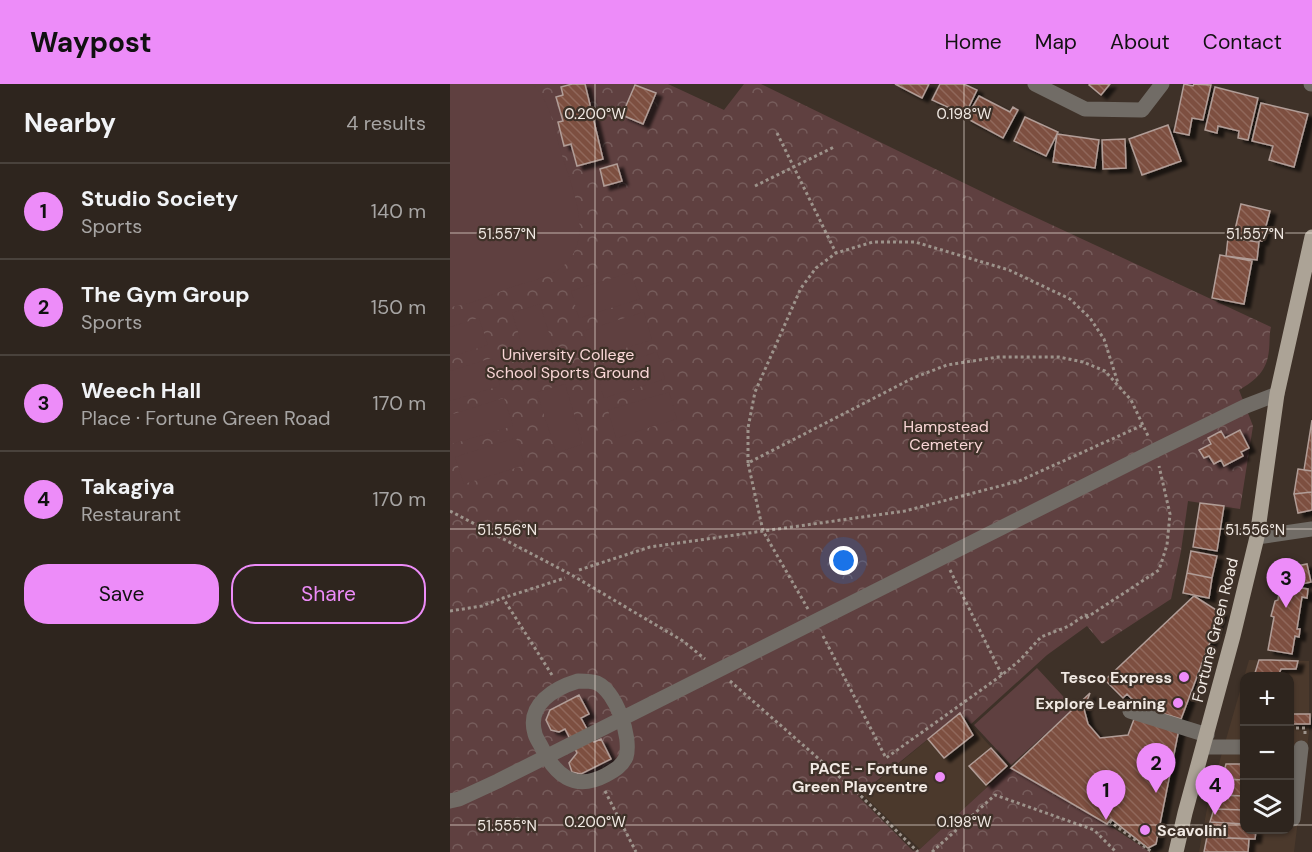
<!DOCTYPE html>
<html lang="en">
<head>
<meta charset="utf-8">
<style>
  body { margin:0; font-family:"DM Sans",sans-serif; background:#362d27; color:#f1f3f6 }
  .controls { position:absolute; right:18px; bottom:18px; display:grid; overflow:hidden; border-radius:12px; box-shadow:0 2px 4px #0004 }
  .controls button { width:54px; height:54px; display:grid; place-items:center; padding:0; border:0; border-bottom:2px solid #49423c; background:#2e251e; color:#f1f3f6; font:30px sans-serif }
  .you { position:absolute; left:394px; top:477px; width:21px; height:21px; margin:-15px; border:4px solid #fff; border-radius:50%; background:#1a73e8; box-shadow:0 0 0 9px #1a73e833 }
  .badge { display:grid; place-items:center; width:39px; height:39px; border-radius:50%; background:#ed8cf9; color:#111; font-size:20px; font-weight:700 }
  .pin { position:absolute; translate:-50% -50px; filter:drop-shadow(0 2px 3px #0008) }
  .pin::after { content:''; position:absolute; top:32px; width:21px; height:18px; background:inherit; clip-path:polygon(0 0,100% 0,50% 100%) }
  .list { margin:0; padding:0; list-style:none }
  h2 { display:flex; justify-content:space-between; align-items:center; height:78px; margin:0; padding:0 24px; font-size:26px }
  h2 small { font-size:20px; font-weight:400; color:#a7a5a4 }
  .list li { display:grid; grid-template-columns:39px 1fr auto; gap:18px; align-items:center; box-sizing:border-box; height:96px; padding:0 24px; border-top:2px solid #49423c }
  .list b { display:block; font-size:22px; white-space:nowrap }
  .list p { margin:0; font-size:20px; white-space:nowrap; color:#a7a5a4 }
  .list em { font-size:20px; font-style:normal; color:#a7a5a4 }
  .actions { display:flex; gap:12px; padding:18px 24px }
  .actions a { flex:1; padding:14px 0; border:2px solid #ed8cf9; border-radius:24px; text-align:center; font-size:21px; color:#ed8cf9 }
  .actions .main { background:#ed8cf9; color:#111 }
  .icon { flex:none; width:33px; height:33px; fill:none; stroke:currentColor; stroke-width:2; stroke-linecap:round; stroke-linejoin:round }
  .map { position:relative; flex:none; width:862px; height:768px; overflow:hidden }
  header { display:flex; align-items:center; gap:36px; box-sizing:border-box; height:84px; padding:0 30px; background:#ed8cf9; color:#111 }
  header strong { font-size:28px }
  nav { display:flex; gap:33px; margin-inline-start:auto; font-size:21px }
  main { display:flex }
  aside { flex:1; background:#2e251e }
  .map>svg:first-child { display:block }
  .built { fill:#4b392c; fill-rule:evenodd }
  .park { fill:url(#park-crowns) }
  .garden { fill:#5f4040 }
  .building { fill:url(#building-back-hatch); stroke:#b19d97; stroke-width:1.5; filter:url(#shadow) }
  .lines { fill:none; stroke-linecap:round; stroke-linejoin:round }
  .path { stroke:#9d938b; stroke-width:3; stroke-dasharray:3 3; stroke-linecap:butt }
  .minor { stroke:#716c66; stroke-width:15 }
  .major { stroke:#aca396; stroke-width:15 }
  .ticks { fill:none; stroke:#f1e9e3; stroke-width:1.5; stroke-opacity:0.45 }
  .poi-dot { fill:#ed8cf9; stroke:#3e3128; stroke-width:2 }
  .labels { text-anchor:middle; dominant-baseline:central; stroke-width:4.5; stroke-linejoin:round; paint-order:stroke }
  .park-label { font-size:16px; fill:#f9d6d6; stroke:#3e3128 }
  .street-label { font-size:16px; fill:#f1e9e3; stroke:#3e3128 }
  .poi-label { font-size:16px; font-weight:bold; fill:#f1e9e3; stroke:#3e3128; text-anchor:end }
  .ticks-label { font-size:15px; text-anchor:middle; fill:#f1e9e3; stroke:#3e3128; stroke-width:4.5; stroke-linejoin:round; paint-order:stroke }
</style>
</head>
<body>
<header>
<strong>Waypost</strong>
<nav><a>Home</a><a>Map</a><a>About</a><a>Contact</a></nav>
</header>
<main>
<aside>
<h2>Nearby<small>4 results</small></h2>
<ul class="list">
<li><span class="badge">1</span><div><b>Studio Society</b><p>Sports</p></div><em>140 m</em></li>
<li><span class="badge">2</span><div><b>The Gym Group</b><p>Sports</p></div><em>150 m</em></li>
<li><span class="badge">3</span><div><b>Weech Hall</b><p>Place · Fortune Green Road</p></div><em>170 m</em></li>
<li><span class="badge">4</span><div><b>Takagiya</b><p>Restaurant</p></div><em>170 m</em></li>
</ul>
<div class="actions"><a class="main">Save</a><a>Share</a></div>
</aside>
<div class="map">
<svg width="862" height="768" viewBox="0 0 862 768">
  <defs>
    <pattern id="park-crowns" width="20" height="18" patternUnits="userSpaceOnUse" patternTransform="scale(1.5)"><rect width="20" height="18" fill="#5f4040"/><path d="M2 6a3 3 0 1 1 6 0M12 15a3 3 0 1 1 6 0" fill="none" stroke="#765c5b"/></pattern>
    <pattern id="building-back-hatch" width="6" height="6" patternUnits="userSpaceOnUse" patternTransform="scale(1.5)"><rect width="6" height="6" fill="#7d4f40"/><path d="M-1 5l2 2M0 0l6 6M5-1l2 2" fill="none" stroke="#90685b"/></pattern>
    <filter id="shadow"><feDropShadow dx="6" dy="4" stdDeviation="1.5" flood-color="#0009"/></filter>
  </defs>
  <rect width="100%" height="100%" fill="#3e3128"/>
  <path class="built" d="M799 576 859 577V648L844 768H749L759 714ZM794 592H840V746H794Z
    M510 629 559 683 470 765 412 710Z"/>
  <path class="park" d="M0 0H218L274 26 294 0H311L555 119 821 243C819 251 820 258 819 266 817 287 806 296 789 306L803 342 790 425 738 417 731 467 721 515 652 560 637 542 597 571 521 640 510 629 408 712 463 767 470 765 559 683 657 740 700 768H0Z"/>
  <path class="garden" d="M0 0H82C101 16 105 49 112 71 122 105 146 155 112 183 99 193 81 197 65 202 45 209 22 221 0 223Z
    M181 188 190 215 129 234 121 207Z
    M90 220 109 281 81 289 62 229Z
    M194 228 202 256 142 274 133 247Z
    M29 234 38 261 0 273V243Z
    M207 268 215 295 154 314 146 287Z
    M42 274 50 302 0 317V287Z
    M115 300 133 360 106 369 87 308Z
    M219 308 227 335 166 354 158 326Z
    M54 314 63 342 2 360 0 354V331Z
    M66 354 75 381 14 400 5 373Z
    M587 584 624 624 561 681 524 641Z"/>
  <path class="building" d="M122 0H135L153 75 127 82 121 60 114 62 108 38 113 37 106 13 113 11 111 3Z
    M445 0H479L472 14Z
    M490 0H514L527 6 515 31 482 16Z
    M640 0H660L651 11 639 1Z
    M734 0 743 2 744 0 761 1 753 36 742 34 739 51 724 48Z
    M185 1 206 9 193 40 172 31Z
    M765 3 808 14 798 56 788 54 789 47 768 42 767 49 755 46Z
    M529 12 560 28 563 23 568 26 553 54 516 34Z
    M811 19 858 30 844 83 819 76 823 62 802 57Z
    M575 33 608 48 596 72 564 57Z
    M718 41 731 77 692 91 679 55Z
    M607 50 649 56 645 84 603 78Z
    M675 55 676 84 653 85 652 56Z
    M167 80 172 97 154 102 150 85Z
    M791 120 820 127 812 157 784 150Z
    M778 154 809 158 807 176 776 172Z
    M770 171 802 177 794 220 762 214Z
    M862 336V387L854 386Z
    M790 346 799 364 791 368 793 372 774 382 771 376 764 380 759 372 754 374 749 366 761 360 758 354 771 347 775 354Z
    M848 385 862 387V408L844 410Z
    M862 408V426L848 429 844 410Z
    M750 419 774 422 767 467 743 463Z
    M741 467 767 472 762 494 737 489Z
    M857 480 861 498 852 500 851 504 858 505 857 514 852 513 847 545H850L849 553 845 552 842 570 818 566 824 533 821 532 825 517 828 516 832 485Z
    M737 489 762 494 759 514 733 509Z
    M744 512 771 529 731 635 689 622 677 610 673 614 655 596Z
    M809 576H821L848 577 846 585H831L829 590 805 589Z
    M640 609 634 625 638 640 650 654 678 651 689 622 731 635 706 760 698 764 661 735 657 740 561 684Z
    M129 611 139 630 131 634 144 658 151 655 161 675 131 690 122 688 119 679 127 669 115 645 109 648 101 646 96 636 100 626Z
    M510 629 523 651 494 674 478 655Z
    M840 630H860V640H840Z
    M541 664 557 682 536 701 519 682Z
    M776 680H794V696L772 695Z
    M772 695 794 696V712L768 711Z
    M768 711 794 712V726L764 725Z
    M764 725 794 726V740L760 738Z
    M760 738 794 740V746L806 747 805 755 757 753Z
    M757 753 799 755 798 768H754Z"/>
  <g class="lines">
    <path class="path" d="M327 49 386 169
      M305 102 384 63
      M298 379V344L305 308 351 204 366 184 386 169 423 158H465L559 186 620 215 640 234 654 255 668 299
      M0 427 120 490 233 557 255 575
      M129 486 200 463 455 427 569 397 693 341
      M500 486 552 591
      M358 525 313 447 298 379 463 294 497 281 548 273H609L633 278 655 287 681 316 699 354
      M0 527 32 522 53 514
      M636 534 709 486 717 461 720 430 709 382
      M373 552 436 674 552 591 570 576 591 553 619 542 635 531 638 532
      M102 591 53 514 115 494
      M280 597 409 710 468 768
      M840 644H855V650
      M155 707 186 768
      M659 737 702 768
      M482 768 545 711 644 746 666 768"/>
    <path class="minor" d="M585 0 635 25 692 26 712 0
      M861 0H862
      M807 453 862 445
      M128 597C134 597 142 597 147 599 166 608 182 653 176 673 172 682 165 686 156 691 124 708 105 691 91 662 89 658 86 654 85 650 76 620 105 604 128 597Z
      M680 627 757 651
      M754 663H794
      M0 717 9 715 48 697 706 366 796 322 827 310
      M840 735H843L851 664"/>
    <path class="major" d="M726 768 735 729 783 552 807 453 827 310 862 153"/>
  </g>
  <path class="ticks" d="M145 0V768M514 0V768M0 149H862M0 445H862M0 741H794M840 741H862"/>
  <g class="poi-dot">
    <circle cx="734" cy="593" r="6"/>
    <circle cx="728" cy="619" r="6"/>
    <circle cx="490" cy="693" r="6"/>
    <circle cx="695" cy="746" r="6"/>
  </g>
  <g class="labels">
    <g class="park-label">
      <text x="118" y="270">University College<tspan x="118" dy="18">School Sports Ground</tspan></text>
      <text x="496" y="342">Hampstead<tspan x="496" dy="18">Cemetery</tspan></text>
    </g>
    <g class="street-label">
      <text transform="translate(765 546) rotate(-76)">Fortune Green Road</text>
    </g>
    <g class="poi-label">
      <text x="722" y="593">Tesco Express</text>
      <text x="716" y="619">Explore Learning</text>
      <text x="478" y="684">PACE - Fortune<tspan x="478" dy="18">Green Playcentre</tspan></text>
      <text x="707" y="746" text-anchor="start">Scavolini</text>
    </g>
  </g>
  <g class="ticks-label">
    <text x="145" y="35">0.200°W</text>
    <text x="514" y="35">0.198°W</text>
    <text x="57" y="155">51.557°N</text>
    <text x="805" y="155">51.557°N</text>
    <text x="57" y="451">51.556°N</text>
    <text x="805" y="451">51.556°N</text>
    <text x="145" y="743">0.200°W</text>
    <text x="514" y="743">0.198°W</text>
    <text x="57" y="747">51.555°N</text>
  </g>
</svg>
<div class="controls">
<button>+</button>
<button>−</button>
<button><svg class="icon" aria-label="layers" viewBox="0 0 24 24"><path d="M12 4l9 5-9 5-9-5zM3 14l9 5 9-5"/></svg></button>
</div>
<div class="you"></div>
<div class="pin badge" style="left:656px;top:736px">1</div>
<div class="pin badge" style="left:706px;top:709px">2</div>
<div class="pin badge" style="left:836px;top:524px">3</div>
<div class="pin badge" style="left:765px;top:731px">4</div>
</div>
</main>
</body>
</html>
